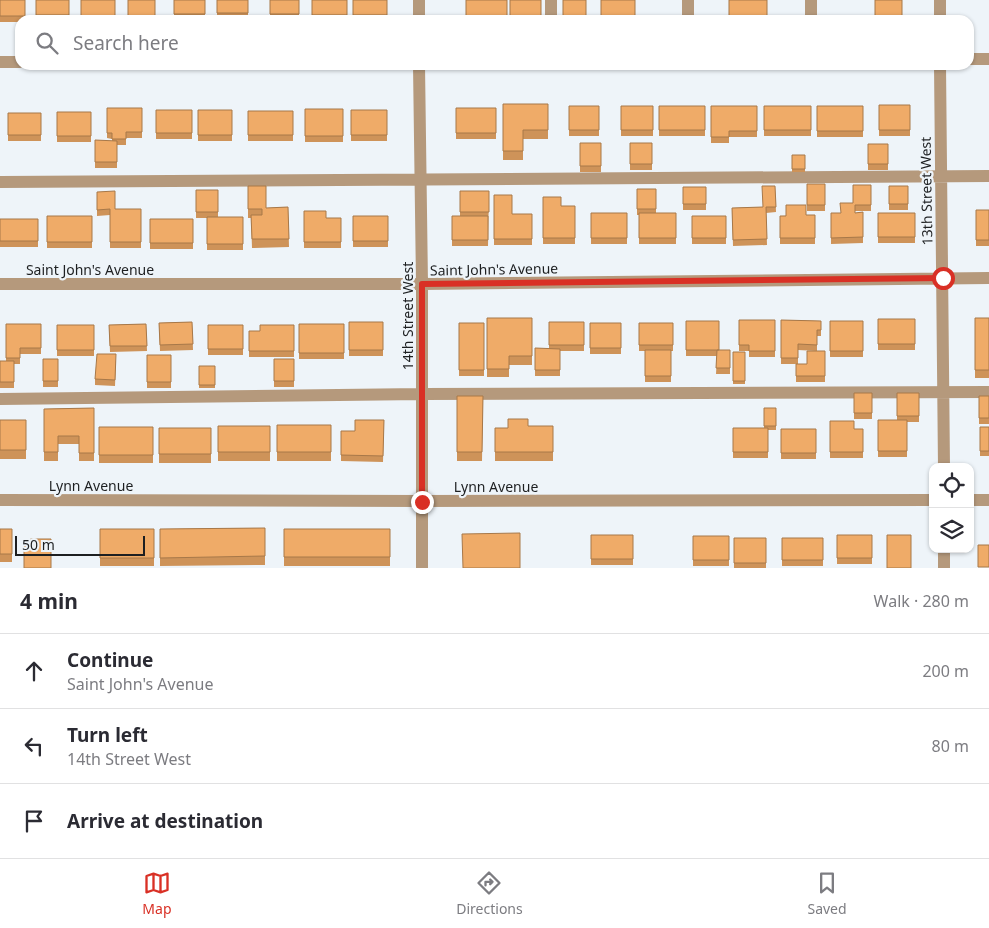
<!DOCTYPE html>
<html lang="en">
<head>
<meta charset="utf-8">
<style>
  body { margin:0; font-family:"Noto Sans",sans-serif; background:#f2f2f3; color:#2b2b33 }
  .controls { position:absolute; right:15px; bottom:15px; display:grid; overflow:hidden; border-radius:10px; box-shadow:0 1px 4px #0004 }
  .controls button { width:45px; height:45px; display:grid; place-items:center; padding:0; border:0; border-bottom:1px solid #e1e1e2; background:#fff; color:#2b2b33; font:25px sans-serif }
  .scale { position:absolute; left:15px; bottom:12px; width:130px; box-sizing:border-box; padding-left:5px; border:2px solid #1d1f21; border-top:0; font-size:14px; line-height:18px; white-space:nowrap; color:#1d1f21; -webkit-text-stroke:4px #eef4f9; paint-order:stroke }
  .stop { position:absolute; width:15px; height:15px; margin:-11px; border:4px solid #d93025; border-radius:50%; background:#fff }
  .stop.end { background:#d93025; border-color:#fff; box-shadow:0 1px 5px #0008 }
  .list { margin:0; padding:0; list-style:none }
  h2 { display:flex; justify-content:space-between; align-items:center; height:65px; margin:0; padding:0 20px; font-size:21px }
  h2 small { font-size:16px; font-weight:400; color:#7c7c81 }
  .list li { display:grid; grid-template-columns:32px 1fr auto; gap:15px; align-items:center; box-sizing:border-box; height:75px; padding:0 20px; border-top:1px solid #e1e1e2 }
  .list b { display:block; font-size:19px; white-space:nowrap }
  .list p { margin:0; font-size:16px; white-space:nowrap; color:#7c7c81 }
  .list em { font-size:16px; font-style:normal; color:#7c7c81 }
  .icon { flex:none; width:28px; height:28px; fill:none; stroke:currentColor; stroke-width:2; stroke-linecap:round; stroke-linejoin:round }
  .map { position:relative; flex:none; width:989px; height:568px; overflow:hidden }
  .search { position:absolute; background:#fff; box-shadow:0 1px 4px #0004; left:15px; right:15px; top:15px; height:55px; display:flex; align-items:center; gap:12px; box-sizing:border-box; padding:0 18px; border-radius:15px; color:#7c7c81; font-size:19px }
  .sheet { height:290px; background:#fff }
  nav { display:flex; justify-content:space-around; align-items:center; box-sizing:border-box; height:70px; border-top:1px solid #e1e1e2; background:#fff; font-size:14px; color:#7c7c81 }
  nav a { display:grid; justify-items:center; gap:2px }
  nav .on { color:#d93025 }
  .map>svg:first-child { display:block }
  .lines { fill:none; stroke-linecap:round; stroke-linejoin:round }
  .minor { stroke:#b5997c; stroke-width:12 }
  .wall { fill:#ce9359 }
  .building { fill:#efab68; stroke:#a77849 }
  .route { stroke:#d93025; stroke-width:6 }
  .labels { text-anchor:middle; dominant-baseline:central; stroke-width:4.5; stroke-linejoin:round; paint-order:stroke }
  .street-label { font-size:14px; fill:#1d1f21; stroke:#eef4f9 }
</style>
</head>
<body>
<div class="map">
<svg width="989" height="568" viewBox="0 0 989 568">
  <rect width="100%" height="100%" fill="#eef4f9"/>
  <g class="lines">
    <path class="minor" d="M419 0V20
      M551 0V20
      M688 0V20
      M811 0V20
      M940 0V20
      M969 59H989
      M0 62H20
      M419 65 422 284V568
      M940 65 944 467
      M0 182 989 176
      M0 284H422L989 278
      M0 399 422 394 989 392
      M0 500 422 501 933 500
      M970 500H989
      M944 549V568"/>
  </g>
  <path class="wall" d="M0 0H25V20H20V22H0Z
    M36 0H69V20H36Z
    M81 0H115V20H81Z
    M128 0H155V20H128Z
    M174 0H205V20H174Z
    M217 0H248V19H217Z
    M270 0H299V20H270Z
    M312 0H347V20H312Z
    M353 0H387V20H353Z
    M563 0H586V20H563Z
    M503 104H548V139H523V160H503Z
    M879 105H910V136H879Z
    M569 106H599V136H569Z
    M621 106H653V136H621Z
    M659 106H705V136H659Z
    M711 106H757V137H729V143H711Z
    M764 106H811V136H764Z
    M817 106H863V137H817Z
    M107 108H142V138H126V145H117V168H95V140L112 141V139L107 138Z
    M456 108H496V139H456Z
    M305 109H343V142H305Z
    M156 110H192V139H156Z
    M198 110H232V141H198Z
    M351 110H387V141H351Z
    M248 111H293V141H248Z
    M57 112H91V142H57Z
    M8 113H41V141H8Z
    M580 143H601V172H580Z
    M630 143H652V170H630Z
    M868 144H888V170H868Z
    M792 155H805V172H792Z
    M807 184H825V211H807Z
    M871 185V211H855V213L863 212V243L831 244V213H841L853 203Z
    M248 186 266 208 288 207 289 247 252 248 251 218H248Z
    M775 186 776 212 766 213 767 245 733 246 732 208 763 207Z
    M889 186H908V210H889Z
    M683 187H706V210H683Z
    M637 189H656V213H676V244H639V215H637Z
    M196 190H218V217H243V250H207V218H196Z
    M460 191H489L488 246H452V216H460Z
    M97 192 115 209H141V248H110V215L97 216Z
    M494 195 512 214H532V245H494Z
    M543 197 561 206H575V244H543Z
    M976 210H989V246H976Z
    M304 211 326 218H341V248H304Z
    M591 213H627V244H591Z
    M878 213H915V243H878Z
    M806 215H815V244H780V216Z
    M47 216H92V248H47Z
    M353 216H388V247H353Z
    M692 216H726V244H692Z
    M0 219H38V247H0Z
    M150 219H193V249H150Z
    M487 318H532V365H509V377H487Z
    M975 318H989V378H975Z
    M878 319H915V350H878Z
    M739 320H775V357H749V351H739Z
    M781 320 821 321V336H817V351L798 350V364H781Z
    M686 321 719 350H730V374H716L717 356H686Z
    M830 321H863V357H830Z
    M192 322 193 350 160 351 159 323Z
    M349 322H383V356H349Z
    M549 322H584V351H560V376H535V348L549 349Z
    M459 323H484V376H459Z
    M590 323H621V354H590Z
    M639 323H673V351H671V382H645V351H639Z
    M6 324H41V354H20V364H14V388H0V361H6Z
    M146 324 147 351 110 352 109 325Z
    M299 324H344V359H299Z
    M57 325H94V356H57Z
    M208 325H243V355H208Z
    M294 325V357H249V331H260Z
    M825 351V382H796V364H807Z
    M733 352H745V384H733Z
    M147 355H171V388H147Z
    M43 359H58V387H43Z
    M274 359H294V387H274Z
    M116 360 115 386 95 385V379Z
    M199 366H215V388H199Z
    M854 393H872V419H854Z
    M897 393H919V422H907V457H878V420H897Z
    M457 396H483L482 461H457Z
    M979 396H989V424H979Z
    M94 408V461H79V444H58V461H44V409Z
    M764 408H776V430H768V458H733V428H764Z
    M0 420H26V459H0Z
    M384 420 383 462 341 461V431H355Z
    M830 421 854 429H863V458H830Z
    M277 425H331V461H277Z
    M218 426H270V461H218Z
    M528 426H553V461H495V428H508Z
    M99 427H153V463H99Z
    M980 427H989V456H980Z
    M159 428H211V463H159Z
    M781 429H816V459H781Z
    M265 528V565L160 566V529Z
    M0 529H12V562H0Z
    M100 529H154V566H100Z
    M284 529H390V566H284Z
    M591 535H633V565H591Z
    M837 535H872V564H837Z
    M693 536H729V566H693Z
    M734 538H766V568H734Z
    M782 538H823V566H782Z"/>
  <path class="building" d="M0 0H25V16H0Z
    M36 0H69V15H36Z
    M81 0H115V16H81Z
    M128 0H155V16H128Z
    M174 0H205V14H174Z
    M217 0H248V13H217Z
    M270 0H299V14H270Z
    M312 0H347V15H312Z
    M353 0H387V15H353Z
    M466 0H507V20H466Z
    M510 0H541V20H510Z
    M563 0H586V18H563Z
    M601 0H635V20H601Z
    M729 0H767V20H729Z
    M875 0H902V20H875Z
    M503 104H548V130H523V151H503Z
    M879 105H910V130H879Z
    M569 106H599V130H569Z
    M621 106H653V130H621Z
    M659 106H705V130H659Z
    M711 106H757V131H729V137H711Z
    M764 106H811V130H764Z
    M817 106H863V131H817Z
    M107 108H142V132H126V139H112V133H107Z
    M456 108H496V133H456Z
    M305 109H343V136H305Z
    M156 110H192V133H156Z
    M198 110H232V135H198Z
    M351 110H387V135H351Z
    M248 111H293V135H248Z
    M57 112H91V136H57Z
    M8 113H41V135H8Z
    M95 140 117 141V162H95Z
    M580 143H601V166H580Z
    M630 143H652V164H630Z
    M868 144H888V164H868Z
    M792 155H805V169H792Z
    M807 184H825V205H807Z
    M853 185H871V205H855V213L863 212V237L831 238V213H841L840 203H853Z
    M248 186H266V208L288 207 289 239H252L251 215H262V209H248Z
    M762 186H775L776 207H766L767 239 733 240 732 208 763 207Z
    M889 186H908V204H889Z
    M683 187H706V204H683Z
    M637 189H656V209H637Z
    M196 190H218V212H196Z
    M115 191V209H141V242H110V209L97 210V192Z
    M460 191H489V212H460Z
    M494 195H512V214H532V239H494Z
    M543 197H561V206H575V238H543Z
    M786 205H806V215H815V238H780V216H786Z
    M976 210H989V240H976Z
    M304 211H326V218H341V242H304Z
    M591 213H627V238H591Z
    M639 213H676V238H639Z
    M878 213H915V237H878Z
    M47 216H92V242H47Z
    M353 216H388V241H353Z
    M452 216H488V240H452Z
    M692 216H726V238H692Z
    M207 217H243V244H207Z
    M0 219H38V241H0Z
    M150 219H193V243H150Z
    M487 318H532V356H509V369H487Z
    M975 318H989V370H975Z
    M878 319H915V344H878Z
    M739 320H775V351H749V345H739Z
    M781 320 821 321V330H817V345L798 344V358H781Z
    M686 321H719V350H686Z
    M830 321H863V351H830Z
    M192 322 193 344 160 345 159 323Z
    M349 322H383V350H349Z
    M549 322H584V345H549Z
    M459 323H484V370H459Z
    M590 323H621V348H590Z
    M639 323H673V345H639Z
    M6 324H41V348H20V358H6Z
    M146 324 147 346H110L109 325Z
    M299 324H344V353H299Z
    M57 325H94V350H57Z
    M208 325H243V349H208Z
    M260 325H294V351H249V331H260Z
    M535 348 560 349V370H535Z
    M645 350H671V376H645Z
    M717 350H730V368H716Z
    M807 351H825V376H796V364H807Z
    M733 352H745V381H733Z
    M97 354H116L115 380 95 379Z
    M147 355H171V382H147Z
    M43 359H58V381H43Z
    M274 359H294V381H274Z
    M0 361H14V382H0Z
    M199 366H215V385H199Z
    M854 393H872V413H854Z
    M897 393H919V416H897Z
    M457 396H483L482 452H457Z
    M979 396H989V418H979Z
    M94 408V453H79V436H58V452H44V409Z
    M764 408H776V426H764Z
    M508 419H528V426H553V452H495V428H508Z
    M0 420H26V450H0Z
    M355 420H384L383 456 341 455V431H355Z
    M878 420H907V451H878Z
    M830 421H854V429H863V452H830Z
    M277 425H331V452H277Z
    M218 426H270V452H218Z
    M99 427H153V455H99Z
    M980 427H989V451H980Z
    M159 428H211V454H159Z
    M733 428H768V452H733Z
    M781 429H816V453H781Z
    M265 528V556L160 558V529Z
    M0 529H12V554H0Z
    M100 529H154V558H100Z
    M284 529H390V557H284Z
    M520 533V568H463L462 534Z
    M591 535H633V559H591Z
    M837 535H872V558H837Z
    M887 535H911V568H887Z
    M693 536H729V560H693Z
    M734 538H766V563H734Z
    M782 538H823V560H782Z
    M24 539H51V568H24Z
    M978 545H989V567H978Z"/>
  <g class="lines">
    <path class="route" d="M422 502V284L943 278"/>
  </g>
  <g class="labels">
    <g class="street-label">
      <text transform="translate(926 191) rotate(-91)">13th Street West</text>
      <text x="90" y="269">Saint John's Avenue</text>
      <text transform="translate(494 269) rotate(-1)">Saint John's Avenue</text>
      <text transform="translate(407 316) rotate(-90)">14th Street West</text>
      <text x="91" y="485">Lynn Avenue</text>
      <text x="496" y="486">Lynn Avenue</text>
    </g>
  </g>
</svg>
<div class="controls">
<button><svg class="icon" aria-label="locate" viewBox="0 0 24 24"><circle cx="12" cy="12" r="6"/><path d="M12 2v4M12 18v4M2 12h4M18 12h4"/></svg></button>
<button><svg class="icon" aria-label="layers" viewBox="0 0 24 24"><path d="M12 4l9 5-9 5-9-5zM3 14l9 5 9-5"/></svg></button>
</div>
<div class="scale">50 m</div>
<div class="stop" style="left:943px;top:278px"></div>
<div class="stop end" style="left:422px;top:502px"></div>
<div class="search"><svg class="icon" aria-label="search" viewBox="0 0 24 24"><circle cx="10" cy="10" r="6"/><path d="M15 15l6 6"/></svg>Search here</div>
</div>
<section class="sheet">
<h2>4 min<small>Walk · 280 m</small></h2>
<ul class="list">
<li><svg class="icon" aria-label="ahead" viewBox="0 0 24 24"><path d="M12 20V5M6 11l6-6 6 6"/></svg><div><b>Continue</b><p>Saint John's Avenue</p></div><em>200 m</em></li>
<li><svg class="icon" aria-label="left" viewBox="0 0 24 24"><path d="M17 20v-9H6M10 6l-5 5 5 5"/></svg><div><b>Turn left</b><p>14th Street West</p></div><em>80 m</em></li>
<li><svg class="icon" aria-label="arrive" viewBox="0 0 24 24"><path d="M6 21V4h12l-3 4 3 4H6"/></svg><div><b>Arrive at destination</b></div></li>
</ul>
</section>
<nav>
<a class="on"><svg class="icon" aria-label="map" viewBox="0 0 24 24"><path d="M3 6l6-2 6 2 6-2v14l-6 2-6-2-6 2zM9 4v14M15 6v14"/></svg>Map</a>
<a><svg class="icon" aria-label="directions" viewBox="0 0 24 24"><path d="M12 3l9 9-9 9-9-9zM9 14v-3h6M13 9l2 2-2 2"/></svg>Directions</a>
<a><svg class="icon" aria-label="saved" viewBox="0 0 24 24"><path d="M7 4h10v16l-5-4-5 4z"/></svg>Saved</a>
</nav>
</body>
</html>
